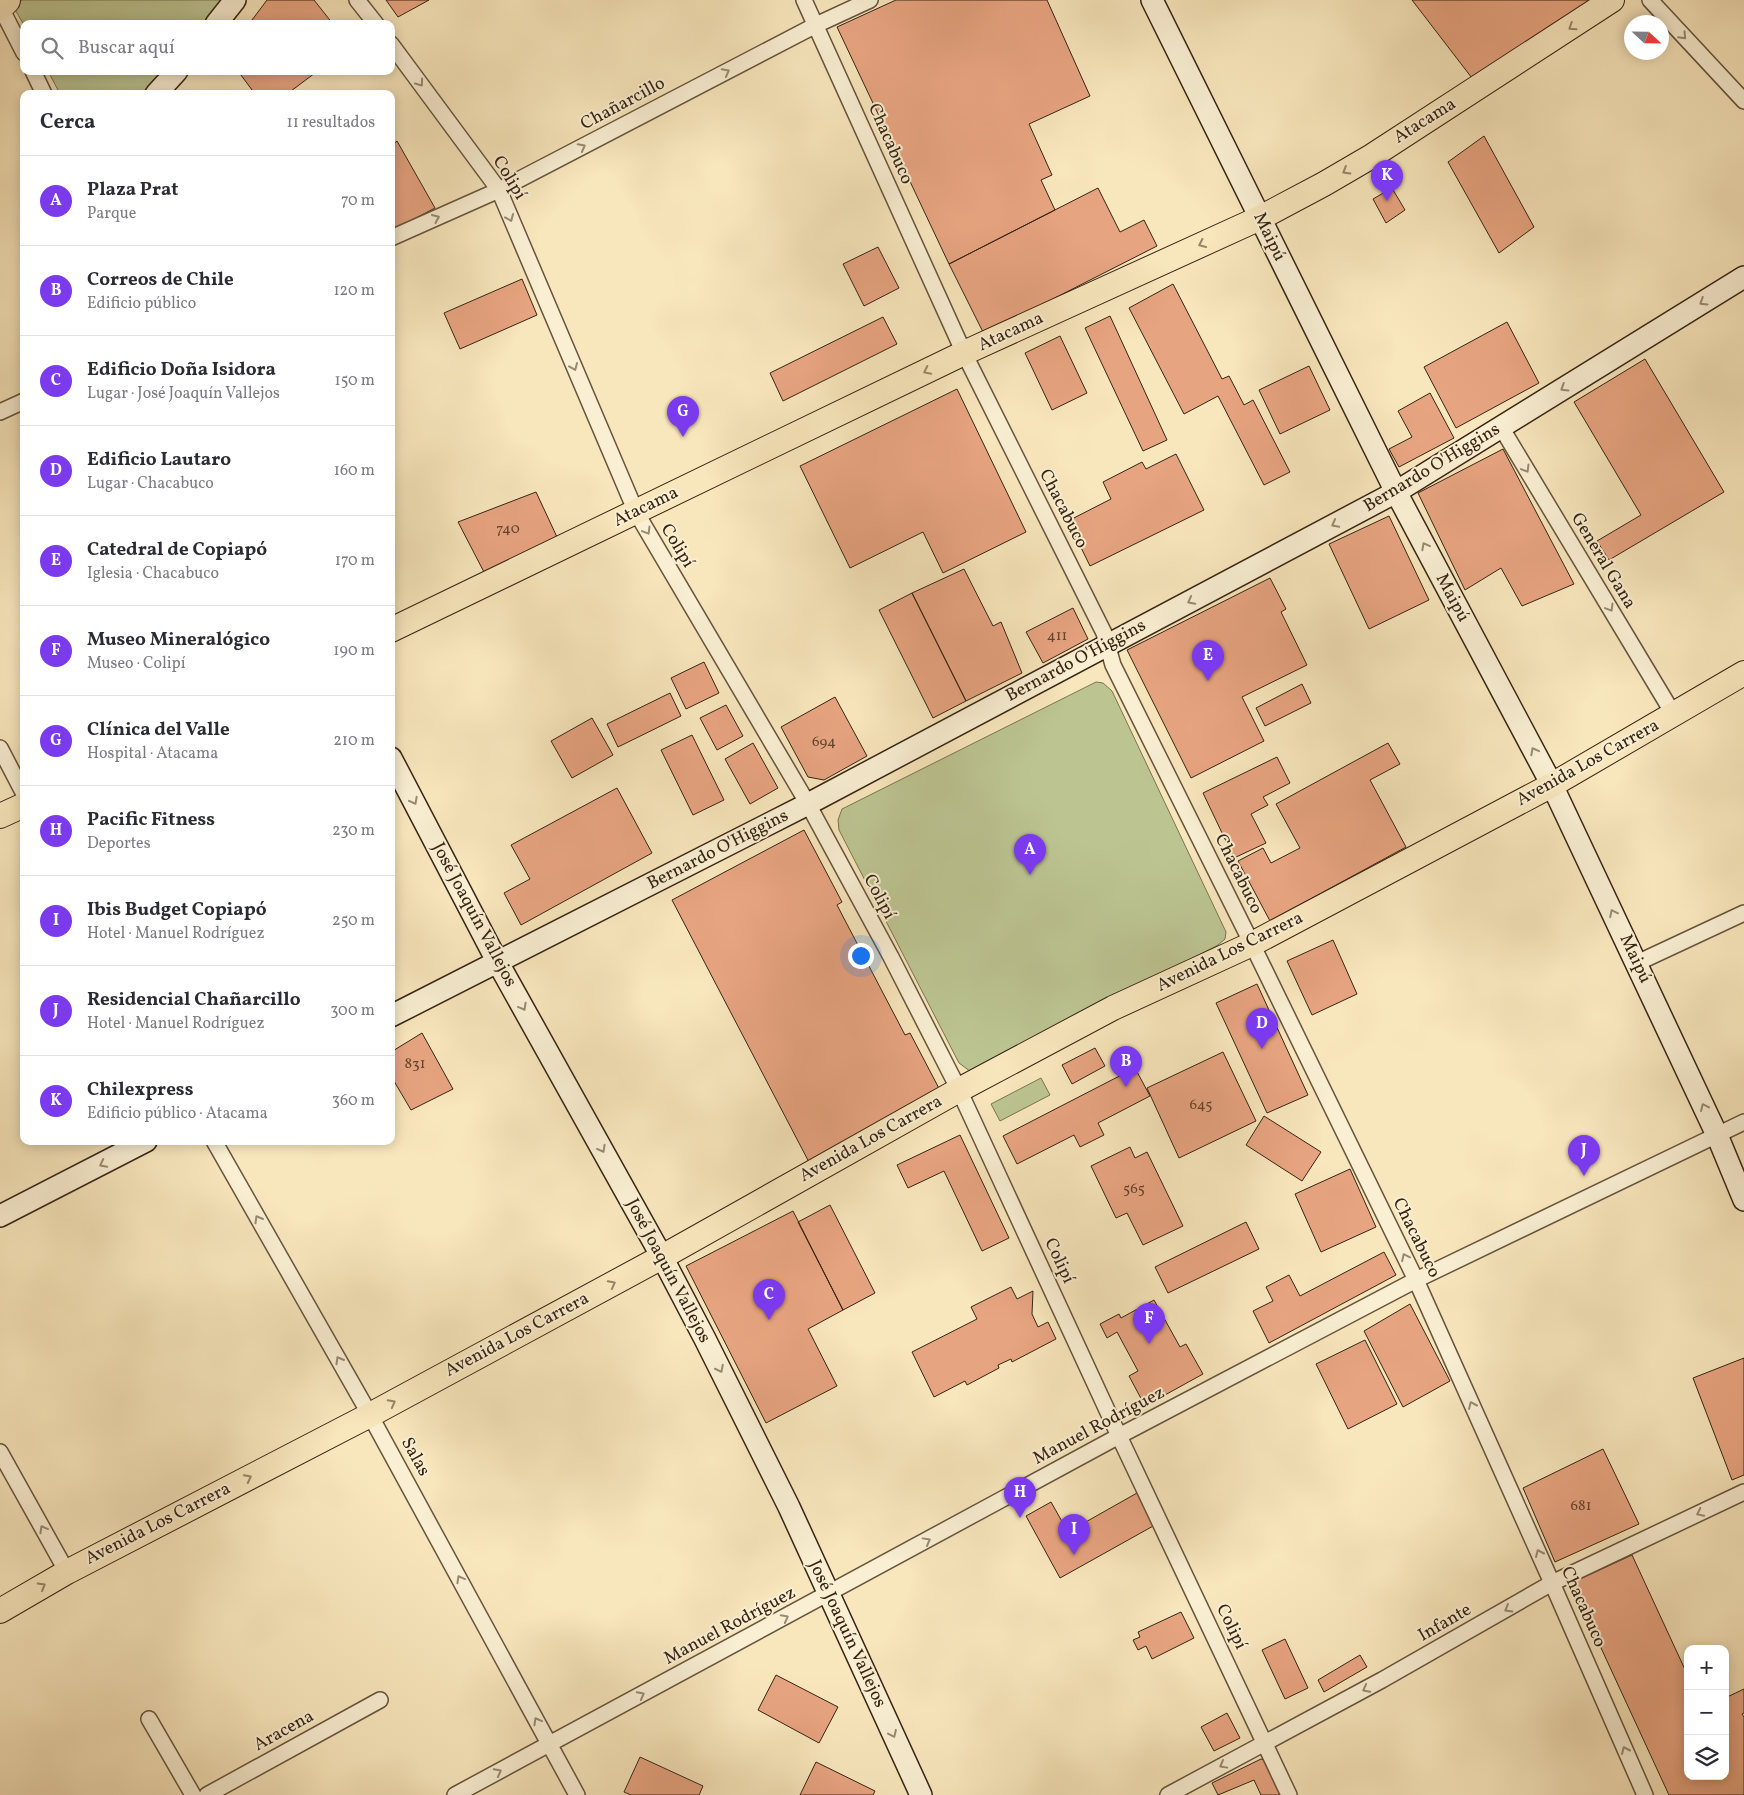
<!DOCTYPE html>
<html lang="es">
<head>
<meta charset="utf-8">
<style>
  body { margin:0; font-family:Vollkorn,serif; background:#f2f2f3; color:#2b2b33 }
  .controls { position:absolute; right:15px; bottom:15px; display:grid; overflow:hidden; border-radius:10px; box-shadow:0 2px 12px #0003 }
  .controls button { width:45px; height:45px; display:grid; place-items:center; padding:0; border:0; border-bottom:1px solid #e1e1e2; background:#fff; color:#2b2b33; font:25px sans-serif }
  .compass { position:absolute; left:1624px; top:15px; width:45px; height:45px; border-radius:50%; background:#fff; box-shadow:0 2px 12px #0003; rotate:112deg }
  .you { position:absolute; left:860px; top:955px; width:18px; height:18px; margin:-12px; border:4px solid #fff; border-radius:50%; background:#1a73e8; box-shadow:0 0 0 8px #1a73e833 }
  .badge { display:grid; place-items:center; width:32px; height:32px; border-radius:50%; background:#7c3aed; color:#fff; font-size:16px; font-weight:700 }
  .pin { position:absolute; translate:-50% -41px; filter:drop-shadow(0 1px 2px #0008) }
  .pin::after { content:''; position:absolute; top:26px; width:18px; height:15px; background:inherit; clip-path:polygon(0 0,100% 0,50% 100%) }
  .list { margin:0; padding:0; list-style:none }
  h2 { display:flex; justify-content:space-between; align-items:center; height:65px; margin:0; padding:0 20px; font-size:21px }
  h2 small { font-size:16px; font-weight:400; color:#7c7c81 }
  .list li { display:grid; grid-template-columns:32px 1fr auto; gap:15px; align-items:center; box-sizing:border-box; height:90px; padding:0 20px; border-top:1px solid #e1e1e2 }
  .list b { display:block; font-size:19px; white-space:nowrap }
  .list p { margin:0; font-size:16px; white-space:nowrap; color:#7c7c81 }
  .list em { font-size:16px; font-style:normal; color:#7c7c81 }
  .icon { flex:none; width:28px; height:28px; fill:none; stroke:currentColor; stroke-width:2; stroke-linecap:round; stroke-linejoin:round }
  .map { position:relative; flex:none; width:1744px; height:1795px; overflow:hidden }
  .search { position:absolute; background:#fff; box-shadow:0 2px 12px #0003; left:20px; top:20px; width:375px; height:55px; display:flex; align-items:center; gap:12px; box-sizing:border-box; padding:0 18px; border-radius:10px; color:#7c7c81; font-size:19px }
  .panel { position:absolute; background:#fff; box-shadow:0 2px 12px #0003; left:20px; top:90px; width:375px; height:1055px; border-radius:10px }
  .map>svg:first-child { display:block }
  .green { fill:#bcc592; stroke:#797452 }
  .building { fill:#e7a480; stroke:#362413 }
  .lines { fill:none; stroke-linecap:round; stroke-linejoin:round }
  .street-casing { stroke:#66543d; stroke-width:18 }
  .secondary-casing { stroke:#362413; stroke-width:24 }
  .primary-casing { stroke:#362413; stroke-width:26 }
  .highway-casing { stroke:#362413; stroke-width:30 }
  .street { stroke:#faefd3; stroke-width:15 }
  .secondary { stroke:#faefd3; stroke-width:21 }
  .primary { stroke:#f8e6bc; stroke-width:24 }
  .highway { stroke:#f8e6bc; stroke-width:28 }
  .oneway { stroke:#978568 }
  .oneway2 { stroke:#988a73 }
  .labels { text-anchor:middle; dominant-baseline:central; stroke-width:4; stroke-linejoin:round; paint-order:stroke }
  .number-label { font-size:15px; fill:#62442e }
  .street-label { font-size:18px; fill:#362413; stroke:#faefd3 }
</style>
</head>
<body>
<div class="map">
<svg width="1744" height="1795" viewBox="0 0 1744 1795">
  <rect width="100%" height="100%" fill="#f8e6bc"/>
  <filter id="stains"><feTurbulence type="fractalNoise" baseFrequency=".004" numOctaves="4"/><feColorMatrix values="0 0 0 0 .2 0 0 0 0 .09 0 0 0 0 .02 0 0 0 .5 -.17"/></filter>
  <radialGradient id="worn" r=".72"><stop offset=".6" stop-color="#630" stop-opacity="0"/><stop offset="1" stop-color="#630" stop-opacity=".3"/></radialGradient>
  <path class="green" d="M22 0H226L210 24H24V25L14 8Z
    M48 71H172L154 94H60Z
    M1096 682 1103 683 1112 691 1226 932 1225 939 1218 945 971 1072 959 1063 839 830 838 820 842 809Z
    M1041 1078 1050 1095 1000 1121 991 1104Z"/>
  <path class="building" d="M267 0H314L333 24H249Z
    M386 0H429L398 17Z
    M896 0H1047L1090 96 1029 124 1052 175 1041 180 1055 210 949 264 837 27Z
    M1412 0H1606L1475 82Z
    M238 71H314L315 73 287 94H255Z
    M1484 136 1534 227 1499 253 1448 162Z
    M397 141 435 208 391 231V146Z
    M1098 188 1120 232 1144 220 1157 246 984 334 949 264Z
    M1392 188 1405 210 1386 223 1373 199Z
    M878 247 899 288 864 306 843 264Z
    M522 279 537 315 460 349 444 313Z
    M1173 284 1222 379 1229 376 1244 405 1253 400 1290 472 1264 485 1218 396 1184 414 1129 308Z
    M1110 316 1167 440 1143 451 1085 328Z
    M883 317 897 344 783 401 770 373Z
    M1507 322 1539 383 1456 428 1424 367Z
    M1060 336 1087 393 1052 410 1025 353Z
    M1645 359 1724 492 1609 560 1597 541 1641 515 1574 402Z
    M1309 366 1330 410 1280 434 1259 390Z
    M957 389 1026 532 943 573 923 532 850 568 800 466Z
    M1430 393 1454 438 1399 467 1389 449 1412 437 1398 411Z
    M1503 449 1574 584 1522 606 1501 568 1465 590 1418 493Z
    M1176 454 1204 510 1090 566 1068 521 1111 499 1103 482 1142 462 1146 469Z
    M536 492 557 537 485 574 458 522Z
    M1389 516 1429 600 1369 629 1329 544Z
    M964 569 993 626 1001 622 1022 673 966 701 912 593Z
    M1270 578 1286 609 1281 612 1307 665 1242 697 1264 741 1191 778 1127 650Z
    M912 593 966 701 933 718 879 610Z
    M1073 608 1088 639 1043 663 1026 632Z
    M704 662 719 693 686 709 671 678Z
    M1302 684 1311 703 1265 726 1256 708Z
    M670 693 681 716 618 747 607 724Z
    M835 697 867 756 824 780 808 777 781 727Z
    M726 705 743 736 717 750 700 718Z
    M592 718 613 755 572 778 551 741Z
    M692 735 724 800 693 815 661 750Z
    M753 743 778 788 750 804 725 759Z
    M1388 743 1400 764 1370 780 1406 847 1270 921 1238 861 1263 848 1271 863 1300 848 1276 804Z
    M1277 757 1290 783 1263 797 1268 805 1251 814 1266 843 1234 858 1203 793Z
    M617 788 652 853 521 925 504 893 530 879 511 845Z
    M804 830 842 902 837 905 905 1035 910 1033 943 1096 811 1166 672 900Z
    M1333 940 1357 994 1312 1015 1287 961Z
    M1257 984 1308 1095 1267 1113 1216 1003Z
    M422 1033 453 1089 411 1110 391 1076V1052Z
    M1095 1048 1105 1066 1072 1084 1062 1065Z
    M1223 1052 1256 1121 1179 1158 1147 1088Z
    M1135 1068 1150 1096 1098 1123 1104 1135 1080 1147 1074 1135 1017 1164 1003 1136Z
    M1264 1116 1321 1152 1302 1181 1246 1145Z
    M960 1135 1009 1238 982 1251 944 1171 908 1188 897 1165Z
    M1130 1147 1135 1158 1147 1152 1183 1226 1143 1245 1127 1213 1116 1218 1091 1166Z
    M1350 1169 1376 1227 1321 1252 1295 1194Z
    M830 1205 875 1293 843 1310 798 1222Z
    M793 1211 843 1310 808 1329 837 1386 766 1423 686 1266Z
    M1246 1222 1259 1249 1168 1293 1155 1267Z
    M1384 1252 1396 1275 1269 1343 1253 1311 1273 1301 1266 1287 1289 1275 1300 1296Z
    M1011 1287 1017 1299 1033 1291 1032 1314 1038 1327 1048 1322 1056 1339 1012 1362 1011 1359 998 1365 999 1368 967 1385 965 1381 934 1397 912 1352 977 1319 971 1307Z
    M1154 1300 1180 1347 1186 1344 1203 1374 1145 1406 1129 1376 1138 1371 1117 1332 1107 1338 1100 1324 1119 1314 1121 1318Z
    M1410 1304 1450 1381 1403 1407 1364 1331Z
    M1365 1340 1397 1404 1348 1429 1316 1364Z
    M1744 1358V1475L1732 1480 1693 1378Z
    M1603 1449 1639 1524 1555 1562 1523 1488Z
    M1137 1493 1155 1525 1060 1578 1026 1516 1051 1502 1068 1532Z
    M1632 1555 1688 1676V1776H1725V1698L1744 1689V1713L1742 1714 1744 1717V1795H1669L1571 1583Z
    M1181 1612 1194 1638 1152 1659 1146 1646 1138 1650 1133 1640 1140 1637 1138 1632Z
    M1285 1639 1308 1688 1285 1699 1262 1650Z
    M1360 1655 1367 1667 1324 1692 1318 1680Z
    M776 1675 838 1707 819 1743 758 1710Z
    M1227 1713 1240 1738 1214 1751 1201 1727Z
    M640 1757 703 1786 699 1795H631L624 1792Z
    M1261 1759 1267 1761 1284 1795H1261L1254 1780 1218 1795 1212 1783Z
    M816 1762 875 1791 873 1795H800Z"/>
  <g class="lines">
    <defs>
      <path id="street" d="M357 0 376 24
        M804 0 964 353 1104 633 1113 665 1252 944 1416 1280 1552 1583 1645 1795
        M1650 0 1744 101
        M0 6 24 53
        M391 44 499 190 636 512 808 804 891 957 959 1090 1119 1436 1289 1795
        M33 71 44 94
        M391 238 499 190 816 25 870 0
        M0 412 24 401
        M1501 427 1674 715
        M0 748 24 794
        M1637 963 1744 913
        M214 1141 370 1415 577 1795
        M0 1452 67 1572
        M149 1719 193 1795
        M207 1795 380 1700
        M455 1795 1119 1436 1416 1280 1744 1122
        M1168 1795 1382 1680 1552 1583 1744 1492"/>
      <path id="secondary" d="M1152 0 1396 492 1552 785 1717 1135 1744 1200
        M216 24 235 0
        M156 94 177 71
        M391 758 497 961 662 1257 705 1339 789 1507 921 1795
        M391 1016 808 804 1396 492 1744 277
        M0 1216 146 1141"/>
      <path id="primary" d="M391 630 964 353 1260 218 1324 184 1372 156 1612 0
        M0 816 24 805
        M0 1611 67 1572 370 1415 662 1257 959 1090 1113 1008 1252 944 1552 785 1744 673"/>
      <path id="highway" d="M0 6 6 0"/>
    </defs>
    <use href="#street" class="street-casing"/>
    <use href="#secondary" class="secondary-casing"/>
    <use href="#primary" class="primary-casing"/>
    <use href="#highway" class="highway-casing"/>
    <use href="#street" class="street"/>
    <use href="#secondary" class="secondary"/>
    <use href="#primary" class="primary"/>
    <use href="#highway" class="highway"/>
  </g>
  <defs><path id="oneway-chevron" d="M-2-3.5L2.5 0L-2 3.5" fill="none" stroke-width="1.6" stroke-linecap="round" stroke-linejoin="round" transform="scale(1.25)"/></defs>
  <g class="oneway">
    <use href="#oneway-chevron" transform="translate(1572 27) rotate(147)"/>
    <use href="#oneway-chevron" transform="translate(1346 171) rotate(149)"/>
    <use href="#oneway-chevron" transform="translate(1202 244) rotate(155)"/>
    <use href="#oneway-chevron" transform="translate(927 371) rotate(154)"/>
    <use href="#oneway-chevron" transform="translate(612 1284) rotate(-28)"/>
    <use href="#oneway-chevron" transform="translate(392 1403) rotate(-28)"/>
    <use href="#oneway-chevron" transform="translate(248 1478) rotate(-27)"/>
    <use href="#oneway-chevron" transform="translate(42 1586) rotate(-30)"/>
  </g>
  <g class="oneway2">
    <use href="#oneway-chevron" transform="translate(1683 36) rotate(47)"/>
    <use href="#oneway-chevron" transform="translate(726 72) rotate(-28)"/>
    <use href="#oneway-chevron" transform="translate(420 83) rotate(54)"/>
    <use href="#oneway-chevron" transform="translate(582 147) rotate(-28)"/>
    <use href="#oneway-chevron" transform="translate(436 218) rotate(-24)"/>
    <use href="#oneway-chevron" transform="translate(510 218) rotate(67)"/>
    <use href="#oneway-chevron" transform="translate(1703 302) rotate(148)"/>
    <use href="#oneway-chevron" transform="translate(574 367) rotate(67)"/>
    <use href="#oneway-chevron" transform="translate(1564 388) rotate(148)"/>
    <use href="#oneway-chevron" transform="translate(1526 469) rotate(59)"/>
    <use href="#oneway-chevron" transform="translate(1335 524) rotate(152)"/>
    <use href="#oneway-chevron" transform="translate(647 531) rotate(59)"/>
    <use href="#oneway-chevron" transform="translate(1425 546) rotate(-118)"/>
    <use href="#oneway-chevron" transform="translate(1191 601) rotate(152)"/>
    <use href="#oneway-chevron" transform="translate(1610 608) rotate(59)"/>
    <use href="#oneway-chevron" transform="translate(1534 751) rotate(-118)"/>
    <use href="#oneway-chevron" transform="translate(414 801) rotate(62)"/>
    <use href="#oneway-chevron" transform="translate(1613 913) rotate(-116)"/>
    <use href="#oneway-chevron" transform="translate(523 1007) rotate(61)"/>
    <use href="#oneway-chevron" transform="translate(1704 1107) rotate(-115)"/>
    <use href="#oneway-chevron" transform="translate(602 1149) rotate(61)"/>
    <use href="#oneway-chevron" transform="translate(103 1164) rotate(153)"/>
    <use href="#oneway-chevron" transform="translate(258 1219) rotate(-120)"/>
    <use href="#oneway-chevron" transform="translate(1405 1257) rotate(-116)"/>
    <use href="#oneway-chevron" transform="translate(339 1360) rotate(-120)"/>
    <use href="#oneway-chevron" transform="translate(720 1369) rotate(63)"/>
    <use href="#oneway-chevron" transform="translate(1472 1405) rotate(-114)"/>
    <use href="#oneway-chevron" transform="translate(1700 1513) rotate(154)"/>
    <use href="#oneway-chevron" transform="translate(43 1529) rotate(-119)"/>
    <use href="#oneway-chevron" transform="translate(927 1541) rotate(-29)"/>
    <use href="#oneway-chevron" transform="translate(1539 1553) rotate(-114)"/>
    <use href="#oneway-chevron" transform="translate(460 1579) rotate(-119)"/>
    <use href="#oneway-chevron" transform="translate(1508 1609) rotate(150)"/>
    <use href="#oneway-chevron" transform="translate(785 1618) rotate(-28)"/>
    <use href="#oneway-chevron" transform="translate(1366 1689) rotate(152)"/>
    <use href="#oneway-chevron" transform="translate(641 1695) rotate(-28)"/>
    <use href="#oneway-chevron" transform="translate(537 1721) rotate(-119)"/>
    <use href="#oneway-chevron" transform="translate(893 1734) rotate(65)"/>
    <use href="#oneway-chevron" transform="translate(1625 1750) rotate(-114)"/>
    <use href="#oneway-chevron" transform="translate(1223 1765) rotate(151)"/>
    <use href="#oneway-chevron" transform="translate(498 1772) rotate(-28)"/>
  </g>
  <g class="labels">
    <g class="number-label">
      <text x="508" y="529">740</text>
      <text x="1057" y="636">411</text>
      <text x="824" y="742">694</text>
      <text x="415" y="1064">831</text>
      <text x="1201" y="1105">645</text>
      <text x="1134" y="1189">565</text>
      <text x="1581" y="1506">681</text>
    </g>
    <g class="street-label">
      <text transform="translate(623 104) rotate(-28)">Chañarcillo</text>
      <text transform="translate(1425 121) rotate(-32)">Atacama</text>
      <text transform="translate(890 144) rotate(66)">Chacabuco</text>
      <text transform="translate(509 178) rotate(59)">Colipí</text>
      <text transform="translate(1269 237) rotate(64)">Maipú</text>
      <text transform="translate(1011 332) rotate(-25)">Atacama</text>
      <text transform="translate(1432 468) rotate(-31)">Bernardo O'Higgins</text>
      <text transform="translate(646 507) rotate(-26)">Atacama</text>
      <text transform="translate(1063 509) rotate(63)">Chacabuco</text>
      <text transform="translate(677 546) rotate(59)">Colipí</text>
      <text transform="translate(1603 561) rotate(59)">General Gana</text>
      <text transform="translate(1452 598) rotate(62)">Maipú</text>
      <text transform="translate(1076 661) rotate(-28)">Bernardo O'Higgins</text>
      <text transform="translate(1588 763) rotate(-29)">Avenida Los Carrera</text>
      <text transform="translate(718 850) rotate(-27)">Bernardo O'Higgins</text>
      <text transform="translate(1238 874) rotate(64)">Chacabuco</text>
      <text transform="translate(879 897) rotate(62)">Colipí</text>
      <text transform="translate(474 915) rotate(62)">José Joaquín Vallejos</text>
      <text transform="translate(1230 952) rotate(-26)">Avenida Los Carrera</text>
      <text transform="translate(1635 959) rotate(65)">Maipú</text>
      <text transform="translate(871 1139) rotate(-29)">Avenida Los Carrera</text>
      <text transform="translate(1416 1238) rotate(64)">Chacabuco</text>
      <text transform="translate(1059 1261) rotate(65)">Colipí</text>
      <text transform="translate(668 1271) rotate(62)">José Joaquín Vallejos</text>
      <text transform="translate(517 1335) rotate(-28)">Avenida Los Carrera</text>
      <text transform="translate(1099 1426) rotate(-28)">Manuel Rodríguez</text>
      <text transform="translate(415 1457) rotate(61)">Salas</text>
      <text transform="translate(158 1524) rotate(-27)">Avenida Los Carrera</text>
      <text transform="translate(1583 1607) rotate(66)">Chacabuco</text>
      <text transform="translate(1445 1623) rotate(-30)">Infante</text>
      <text transform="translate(730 1626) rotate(-28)">Manuel Rodríguez</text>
      <text transform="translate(1231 1627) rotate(64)">Colipí</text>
      <text transform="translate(847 1634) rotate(65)">José Joaquín Vallejos</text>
      <text transform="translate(284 1731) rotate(-29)">Aracena</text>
    </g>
  </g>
  <rect width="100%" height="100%" filter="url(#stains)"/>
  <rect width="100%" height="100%" fill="url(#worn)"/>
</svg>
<div class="controls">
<button>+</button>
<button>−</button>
<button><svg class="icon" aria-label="layers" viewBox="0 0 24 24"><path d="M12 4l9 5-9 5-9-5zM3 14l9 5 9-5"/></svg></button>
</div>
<svg class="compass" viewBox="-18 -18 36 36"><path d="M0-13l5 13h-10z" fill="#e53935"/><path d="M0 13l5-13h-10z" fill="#7c7c81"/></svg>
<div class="you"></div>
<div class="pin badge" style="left:1030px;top:875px">A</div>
<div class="pin badge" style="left:1126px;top:1087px">B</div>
<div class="pin badge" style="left:769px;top:1320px">C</div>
<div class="pin badge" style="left:1262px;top:1049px">D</div>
<div class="pin badge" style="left:1208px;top:681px">E</div>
<div class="pin badge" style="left:1149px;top:1344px">F</div>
<div class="pin badge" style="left:683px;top:437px">G</div>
<div class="pin badge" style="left:1020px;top:1518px">H</div>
<div class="pin badge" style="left:1074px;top:1555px">I</div>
<div class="pin badge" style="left:1584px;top:1176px">J</div>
<div class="pin badge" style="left:1387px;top:201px">K</div>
<div class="search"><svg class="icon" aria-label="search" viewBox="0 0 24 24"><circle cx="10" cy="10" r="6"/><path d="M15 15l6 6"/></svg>Buscar aquí</div>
<section class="panel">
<h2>Cerca<small>11 resultados</small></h2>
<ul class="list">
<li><span class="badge">A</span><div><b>Plaza Prat</b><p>Parque</p></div><em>70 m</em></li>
<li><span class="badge">B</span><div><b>Correos de Chile</b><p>Edificio público</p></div><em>120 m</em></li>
<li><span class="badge">C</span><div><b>Edificio Doña Isidora</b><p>Lugar · José Joaquín Vallejos</p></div><em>150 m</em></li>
<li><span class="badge">D</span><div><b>Edificio Lautaro</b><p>Lugar · Chacabuco</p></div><em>160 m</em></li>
<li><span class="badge">E</span><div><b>Catedral de Copiapó</b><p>Iglesia · Chacabuco</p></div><em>170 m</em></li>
<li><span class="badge">F</span><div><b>Museo Mineralógico</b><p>Museo · Colipí</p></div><em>190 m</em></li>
<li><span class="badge">G</span><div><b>Clínica del Valle</b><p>Hospital · Atacama</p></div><em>210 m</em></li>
<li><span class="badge">H</span><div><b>Pacific Fitness</b><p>Deportes</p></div><em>230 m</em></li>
<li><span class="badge">I</span><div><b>Ibis Budget Copiapó</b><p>Hotel · Manuel Rodríguez</p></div><em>250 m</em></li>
<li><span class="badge">J</span><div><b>Residencial Chañarcillo</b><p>Hotel · Manuel Rodríguez</p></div><em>300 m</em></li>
<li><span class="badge">K</span><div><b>Chilexpress</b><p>Edificio público · Atacama</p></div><em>360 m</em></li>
</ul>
</section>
</div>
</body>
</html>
